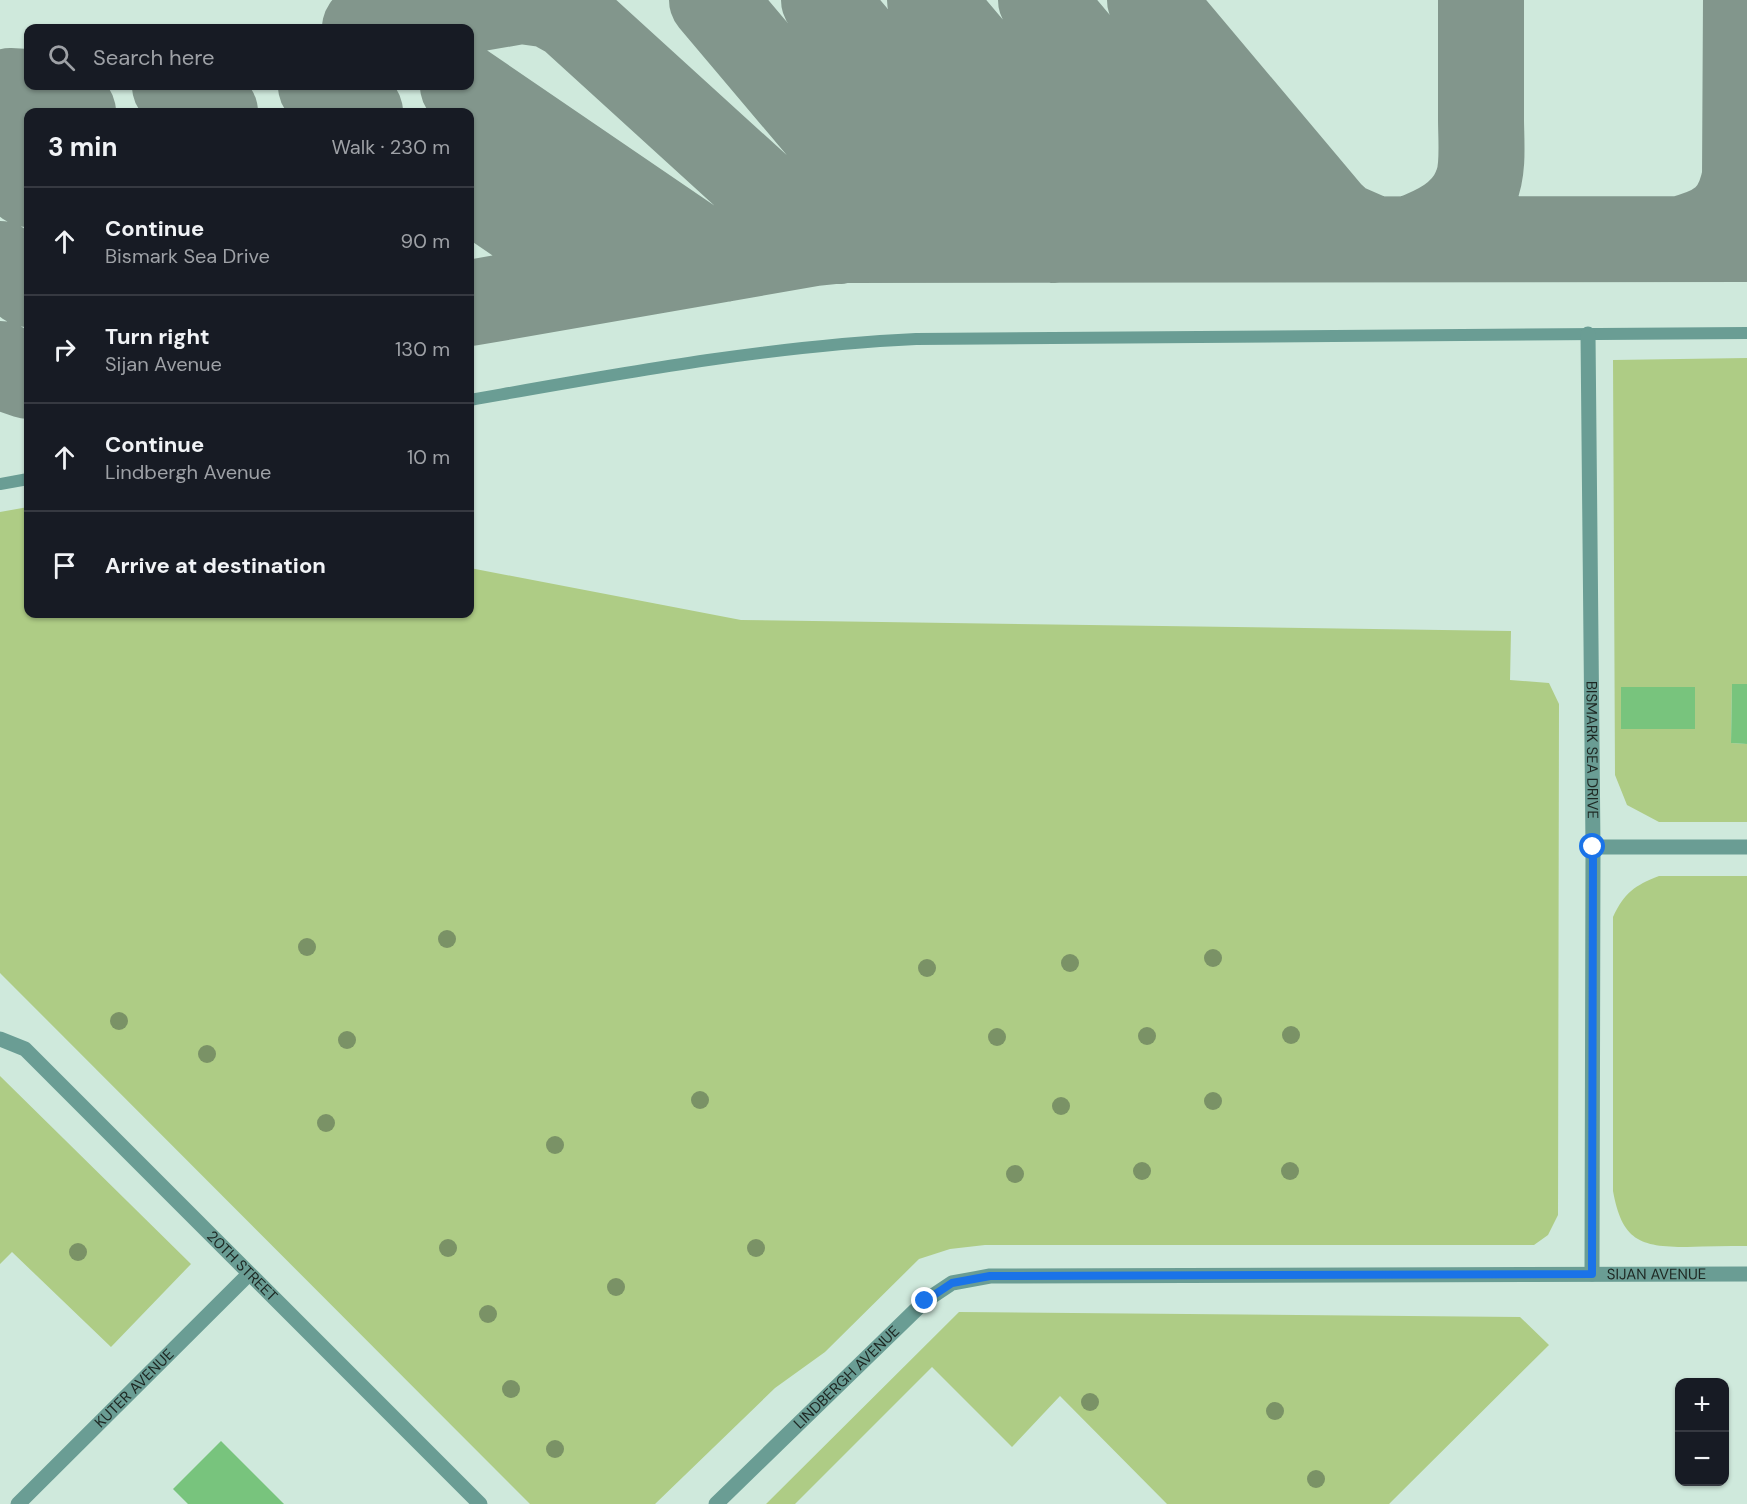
<!DOCTYPE html>
<html lang="en">
<head>
<meta charset="utf-8">
<style>
  body { margin:0; font-family:"DM Sans",sans-serif; background:#20242c; color:#f1f3f6 }
  .controls { position:absolute; right:18px; bottom:18px; display:grid; overflow:hidden; border-radius:12px; box-shadow:0 2px 4px #0004 }
  .controls button { width:54px; height:54px; display:grid; place-items:center; padding:0; border:0; border-bottom:2px solid #363941; background:#171b24; color:#f1f3f6; font:30px sans-serif }
  .stop { position:absolute; width:18px; height:18px; margin:-14px; border:4px solid #1a73e8; border-radius:50%; background:#fff }
  .stop.end { background:#1a73e8; border-color:#fff; box-shadow:0 2px 6px #0008 }
  .list { margin:0; padding:0; list-style:none }
  h2 { display:flex; justify-content:space-between; align-items:center; height:78px; margin:0; padding:0 24px; font-size:26px }
  h2 small { font-size:20px; font-weight:400; color:#9ea1a6 }
  .list li { display:grid; grid-template-columns:39px 1fr auto; gap:18px; align-items:center; box-sizing:border-box; height:108px; padding:0 24px; border-top:2px solid #363941 }
  .list b { display:block; font-size:22px; white-space:nowrap }
  .list p { margin:0; font-size:20px; white-space:nowrap; color:#9ea1a6 }
  .list em { font-size:20px; font-style:normal; color:#9ea1a6 }
  .icon { flex:none; width:33px; height:33px; fill:none; stroke:currentColor; stroke-width:2; stroke-linecap:round; stroke-linejoin:round }
  .map { position:relative; flex:none; width:1747px; height:1504px; overflow:hidden }
  .search { position:absolute; background:#171b24; box-shadow:0 2px 4px #0004; left:24px; top:24px; width:450px; height:66px; display:flex; align-items:center; gap:15px; box-sizing:border-box; padding:0 21px; border-radius:12px; color:#9ea1a6; font-size:22px }
  .panel { position:absolute; background:#171b24; box-shadow:0 2px 4px #0004; left:24px; top:108px; width:450px; height:510px; border-radius:12px }
  .map>svg:first-child { display:block }
  .green { fill:#aecc85; fill-rule:evenodd }
  .lines { fill:none; stroke-linecap:round; stroke-linejoin:round }
  .taxiway { stroke:#82968c; stroke-width:86 }
  .building { fill:#78c47d }
  .lane { stroke:#6a9d94; stroke-width:12 }
  .street { stroke:#6a9d94; stroke-width:15 }
  .tree { fill:#7a9266 }
  .route { stroke:#1a73e8; stroke-width:8 }
  .labels { text-anchor:middle; dominant-baseline:central; stroke-width:6; stroke-linejoin:round; paint-order:stroke }
  .street-label { font-size:15px; fill:#1d2722; stroke:#dcf6e9 }
</style>
</head>
<body>
<div class="map">
<svg width="1747" height="1504" viewBox="0 0 1747 1504">
  <rect width="100%" height="100%" fill="#cfe9dc"/>
  <path class="green" d="M1747 358V684H1732L1731 743 1747 744V822H1659L1627 805 1615 775 1613 360ZM1621 687H1695L1621 729Z
    M28 507V614H470V568L741 620 1511 631 1510 680 1549 683 1559 704 1558 1215 1548 1235 1534 1245H985L950 1249 919 1259 825 1352 775 1388 655 1504H530L0 973V512Z
    M1659 876H1747V1246C1727 1246 1707 1246 1687 1247 1639 1247 1622 1240 1613 1191V917C1625 892 1634 886 1659 876Z
    M0 1076 191 1264 111 1347 12 1252 0 1264Z
    M959 1312 1520 1317 1549 1345 1389 1504H1167L1060 1396 1012 1447 932 1367 795 1504H766Z"/>
  <g class="lines">
    <path class="taxiway" d="M712 0 897 219 909 228 936 240
      M824 0 1006 216C1020 230 1035 236 1055 240
      M930 0 1115 219 1135 233 1159 239
      M1041 0 1223 216 1235 227 1262 239
      M1150 0 1330 214 1342 225 1374 239
      M521 1 550 5 570 16 803 228 817 235 839 241
      M365 28 527 0
      M175 86 215 112
      M321 86 360 112
      M463 86 712 256 724 259
      M10 91C39 92 49 96 73 112
      M0 164 28 184
      M470 188 593 272 618 277
      M1410 239C1436 229 1465 216 1476 187 1484 169 1481 139 1481 119 1481 79 1481 40 1481 0
      M1681 239C1719 229 1737 217 1745 177L1746 0
      M0 264 28 284
      M470 303 815 243 844 240 1747 239
      M0 364 8 369 28 376"/>
  </g>
  <path class="building" d="M1732 684H1747V744L1731 743Z
    M1621 687H1695V729H1621Z
    M221 1441 284 1504H188L173 1489Z"/>
  <g class="lines">
    <path class="lane" d="M470 400C617 374 766 346 916 339L1747 333
      M0 484 28 479"/>
    <g class="street">
      <path id="s1" d="M1588 334 1593 847 1592 1274"/>
      <path d="M1593 847H1747"/>
      <path id="s2" d="M0 1039 25 1049 480 1504"/>
      <path id="s3" d="M18 1504 249 1274"/>
      <path id="s4" d="M716 1504 925 1301 952 1283 990 1276 1747 1274"/>
    </g>
  </g>
  <g class="tree">
    <circle cx="447" cy="939" r="9"/>
    <circle cx="307" cy="947" r="9"/>
    <circle cx="1213" cy="958" r="9"/>
    <circle cx="1070" cy="963" r="9"/>
    <circle cx="927" cy="968" r="9"/>
    <circle cx="119" cy="1021" r="9"/>
    <circle cx="1291" cy="1035" r="9"/>
    <circle cx="1147" cy="1036" r="9"/>
    <circle cx="997" cy="1037" r="9"/>
    <circle cx="347" cy="1040" r="9"/>
    <circle cx="207" cy="1054" r="9"/>
    <circle cx="700" cy="1100" r="9"/>
    <circle cx="1213" cy="1101" r="9"/>
    <circle cx="1061" cy="1106" r="9"/>
    <circle cx="326" cy="1123" r="9"/>
    <circle cx="555" cy="1145" r="9"/>
    <circle cx="1142" cy="1171" r="9"/>
    <circle cx="1290" cy="1171" r="9"/>
    <circle cx="1015" cy="1174" r="9"/>
    <circle cx="448" cy="1248" r="9"/>
    <circle cx="756" cy="1248" r="9"/>
    <circle cx="78" cy="1252" r="9"/>
    <circle cx="616" cy="1287" r="9"/>
    <circle cx="488" cy="1314" r="9"/>
    <circle cx="511" cy="1389" r="9"/>
    <circle cx="1090" cy="1402" r="9"/>
    <circle cx="1275" cy="1411" r="9"/>
    <circle cx="555" cy="1449" r="9"/>
    <circle cx="1316" cy="1479" r="9"/>
  </g>
  <g class="lines">
    <path class="route" d="M925 1301 952 1283 990 1276 1592 1274 1593 847"/>
  </g>
  <g class="labels">
    <g class="street-label">
      <text stroke="none"><textPath href="#s1" startOffset="416">BISMARK SEA DRIVE</textPath></text>
      <text stroke="none"><textPath href="#s2" startOffset="334">20TH STREET</textPath></text>
      <text stroke="none"><textPath href="#s4" startOffset="1029">SIJAN AVENUE</textPath></text>
      <text stroke="none"><textPath href="#s4" startOffset="182">LINDBERGH AVENUE</textPath></text>
      <text stroke="none"><textPath href="#s3" startOffset="164">KUTER AVENUE</textPath></text>
    </g>
  </g>
</svg>
<div class="controls">
<button>+</button>
<button>−</button>
</div>
<div class="stop" style="left:1593px;top:847px"></div>
<div class="stop end" style="left:925px;top:1301px"></div>
<div class="search"><svg class="icon" aria-label="search" viewBox="0 0 24 24"><circle cx="10" cy="10" r="6"/><path d="M15 15l6 6"/></svg>Search here</div>
<section class="panel">
<h2>3 min<small>Walk · 230 m</small></h2>
<ul class="list">
<li><svg class="icon" aria-label="ahead" viewBox="0 0 24 24"><path d="M12 20V5M6 11l6-6 6 6"/></svg><div><b>Continue</b><p>Bismark Sea Drive</p></div><em>90 m</em></li>
<li><svg class="icon" aria-label="right" viewBox="0 0 24 24"><path d="M7 20v-9h11M14 6l5 5-5 5"/></svg><div><b>Turn right</b><p>Sijan Avenue</p></div><em>130 m</em></li>
<li><svg class="icon" aria-label="ahead" viewBox="0 0 24 24"><path d="M12 20V5M6 11l6-6 6 6"/></svg><div><b>Continue</b><p>Lindbergh Avenue</p></div><em>10 m</em></li>
<li><svg class="icon" aria-label="arrive" viewBox="0 0 24 24"><path d="M6 21V4h12l-3 4 3 4H6"/></svg><div><b>Arrive at destination</b></div></li>
</ul>
</section>
</div>
</body>
</html>
